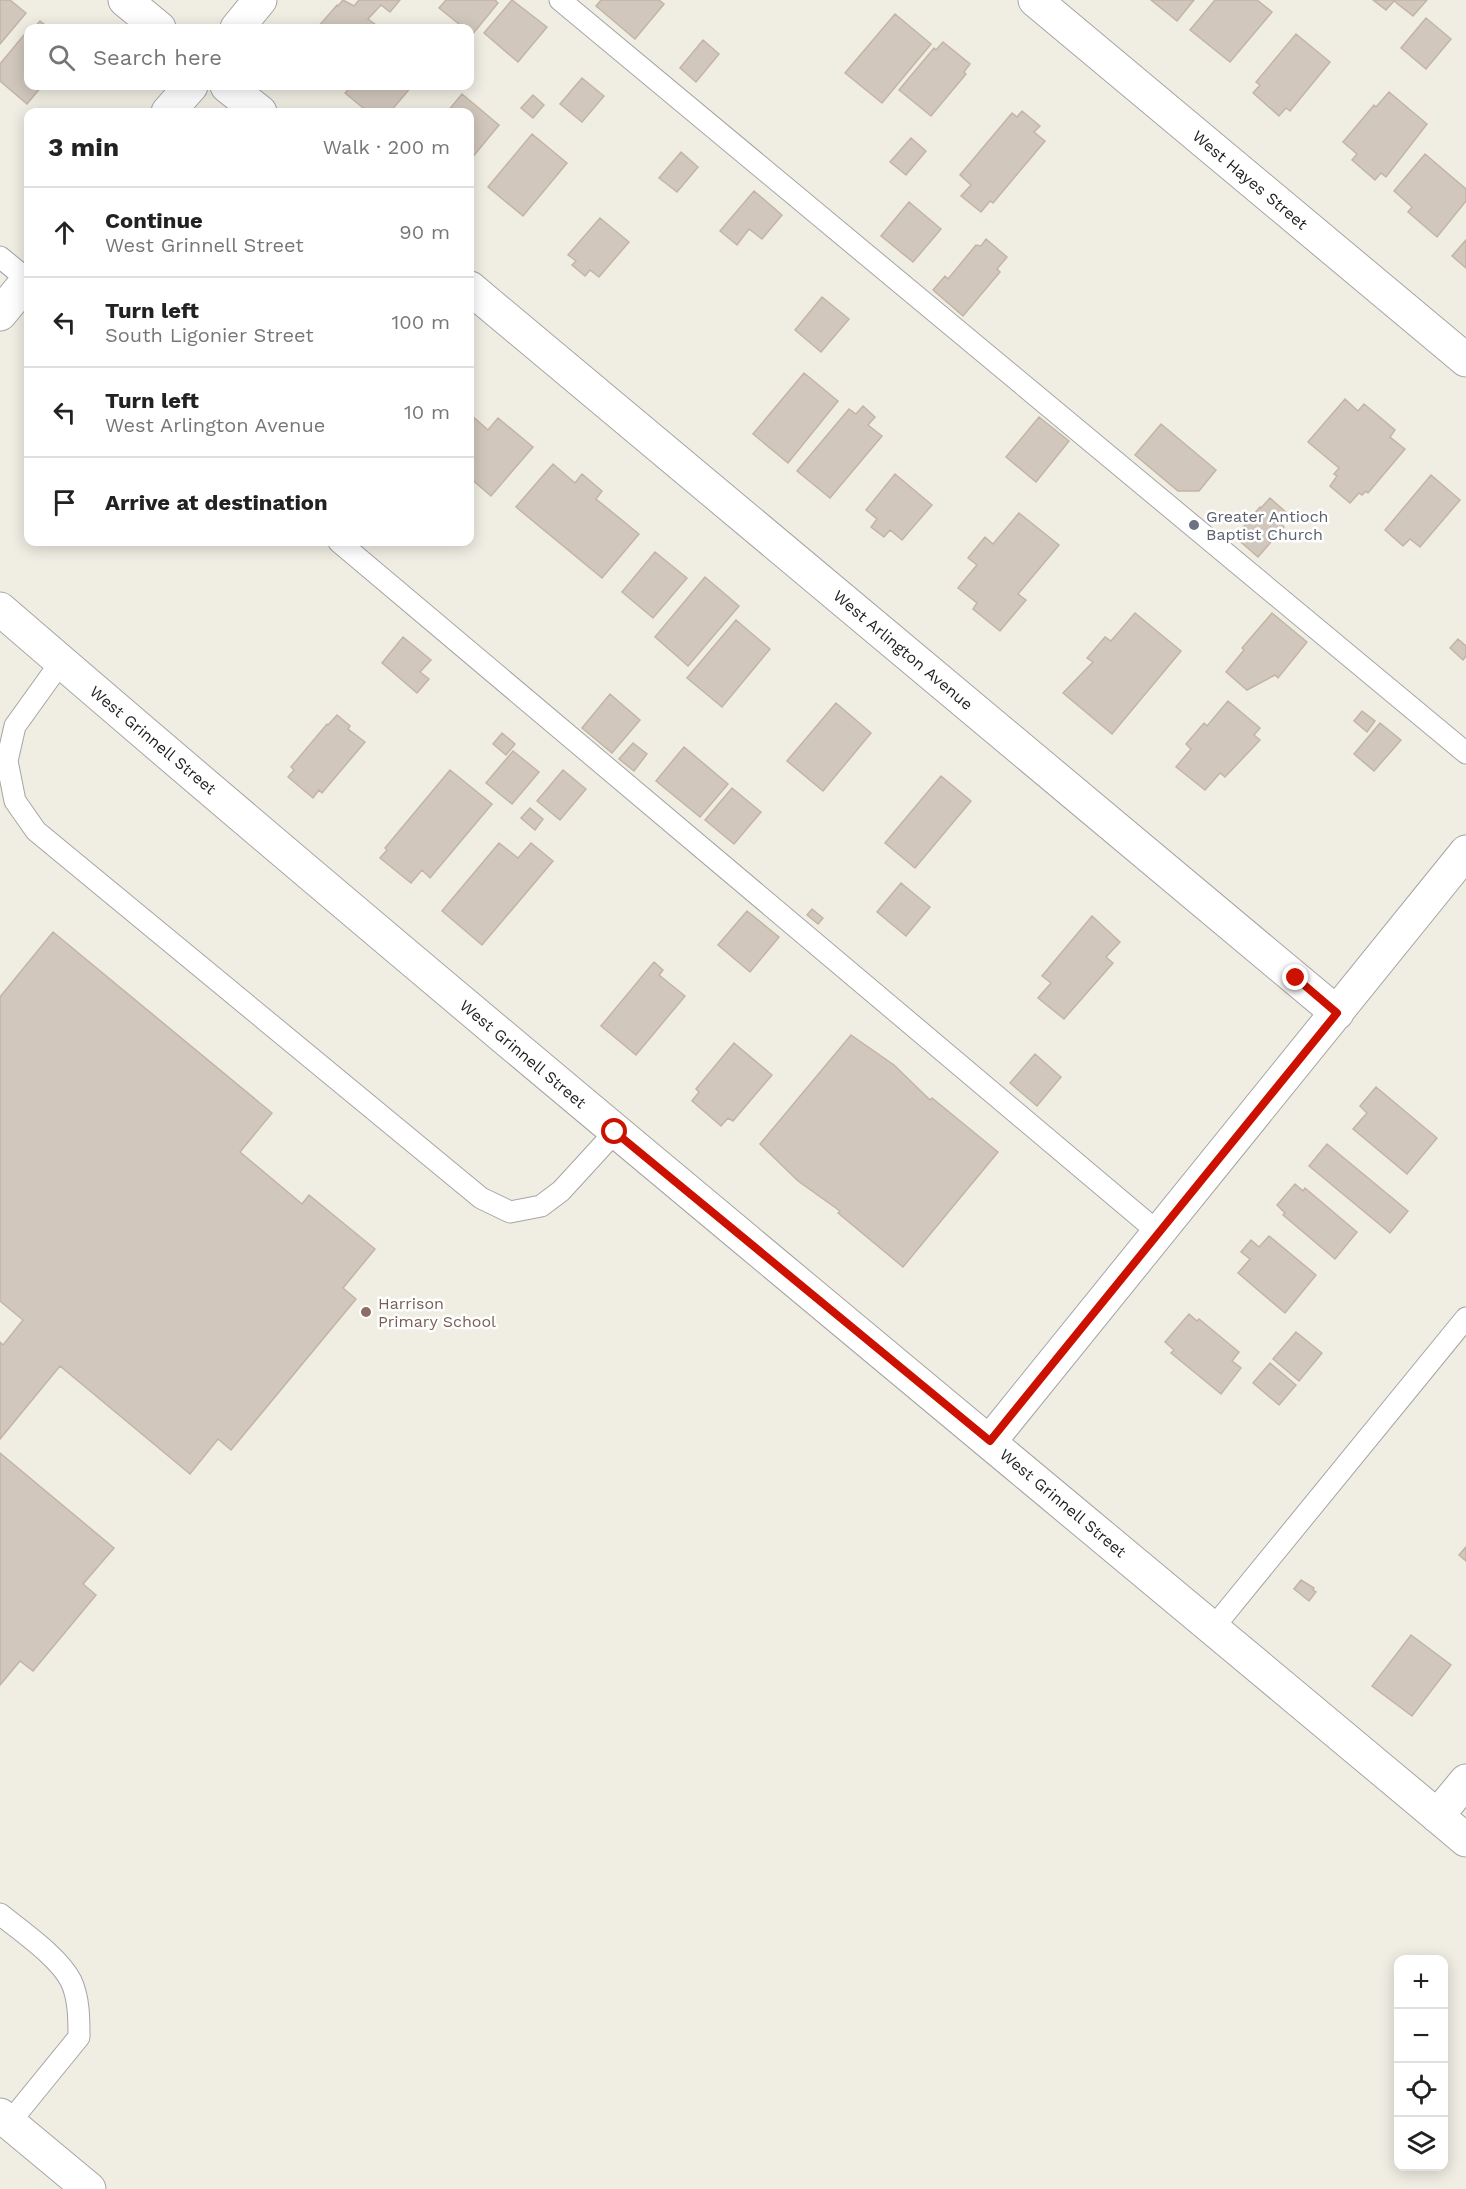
<!DOCTYPE html>
<html lang="en">
<head>
<meta charset="utf-8">
<style>
  body { margin:0; font-family:"Work Sans",sans-serif; background:#f6f6f6; color:#222 }
  .controls { position:absolute; right:18px; bottom:18px; display:grid; overflow:hidden; border-radius:12px; box-shadow:0 3px 15px #0003 }
  .controls button { width:54px; height:54px; display:grid; place-items:center; padding:0; border:0; border-bottom:2px solid #e0e0e0; background:#fff; color:#222; font:30px sans-serif }
  .stop { position:absolute; width:18px; height:18px; margin:-14px; border:4px solid #cd1100; border-radius:50%; background:#fff }
  .stop.end { background:#cd1100; border-color:#fff; box-shadow:0 2px 6px #0008 }
  .list { margin:0; padding:0; list-style:none }
  h2 { display:flex; justify-content:space-between; align-items:center; height:78px; margin:0; padding:0 24px; font-size:26px }
  h2 small { font-size:20px; font-weight:400; color:#767676 }
  .list li { display:grid; grid-template-columns:39px 1fr auto; gap:18px; align-items:center; box-sizing:border-box; height:90px; padding:0 24px; border-top:2px solid #e0e0e0 }
  .list b { display:block; font-size:22px; white-space:nowrap }
  .list p { margin:0; font-size:20px; white-space:nowrap; color:#767676 }
  .list em { font-size:20px; font-style:normal; color:#767676 }
  .icon { flex:none; width:33px; height:33px; fill:none; stroke:currentColor; stroke-width:2; stroke-linecap:round; stroke-linejoin:round }
  .map { position:relative; flex:none; width:1466px; height:2189px; overflow:hidden }
  .search { position:absolute; background:#fff; box-shadow:0 3px 15px #0003; left:24px; top:24px; width:450px; height:66px; display:flex; align-items:center; gap:15px; box-sizing:border-box; padding:0 21px; border-radius:12px; color:#767676; font-size:22px }
  .panel { position:absolute; background:#fff; box-shadow:0 3px 15px #0003; left:24px; top:108px; width:450px; height:438px; border-radius:12px }
  .map>svg:first-child { display:block }
  .building { fill:#d1c7bc; stroke:#c3b5a4; stroke-width:1.5 }
  .lines { fill:none; stroke-linecap:round; stroke-linejoin:round }
  .service-casing { stroke:#a5a5a5; stroke-width:23 }
  .minor-casing { stroke:#a5a5a5; stroke-width:35 }
  .tertiary-casing { stroke:#a5a5a5; stroke-width:35 }
  .service { stroke:#fff; stroke-width:21 }
  .minor { stroke:#fff; stroke-width:33 }
  .tertiary { stroke:#fff; stroke-width:33 }
  .route { stroke:#cd1100; stroke-width:8 }
  .worship-dot { fill:#6b7280; stroke:#fff; stroke-width:2 }
  .education-dot { fill:#8d6e63; stroke:#fff; stroke-width:2 }
  .labels { text-anchor:middle; dominant-baseline:central; stroke-width:5; stroke-linejoin:round; paint-order:stroke }
  .street-label { font-size:16px; fill:#1e1e1e; stroke:#fff }
  .worship-label { font-size:16px; fill:#5b616d; stroke:#fff; text-anchor:start }
  .education-label { font-size:16px; fill:#785e54; stroke:#fff; text-anchor:start }
</style>
</head>
<body>
<div class="map">
<svg width="1466" height="2189" viewBox="0 0 1466 2189">
  <rect width="100%" height="100%" fill="#f0ede3"/>
  <path class="building" d="M0 0H10L26 13 0 44Z
    M343 0 354 6 359 0H400L390 12 381 5 368 19 380 28H317L337 5 338 6Z
    M446 0H495L498 3 472 35 470 28H464L439 8Z
    M512 0 547 27 518 62 484 33Z
    M601 0H659L664 4 635 39 596 6Z
    M1151 0H1194L1177 21Z
    M1215 0H1257L1272 12 1230 62 1190 30Z
    M1373 0H1427L1413 16 1394 1 1386 10Z
    M895 14 931 44 882 103 845 73Z
    M1426 18 1451 39 1426 69 1401 48Z
    M40 21 49 28H34Z
    M28 30V86H42L27 104 0 81V64Z
    M1296 34 1330 62 1290 111 1286 108 1279 116 1253 93 1260 85 1256 82Z
    M703 40 719 54 696 82 680 68Z
    M943 42 970 64 964 72 966 74 931 116 899 90 934 48 936 50Z
    M582 78 604 96 582 122 560 104Z
    M352 86H412L390 112H368L345 93Z
    M1389 92 1427 124 1386 177 1381 173 1375 180 1352 160 1357 154 1343 142 1374 105 1376 107Z
    M462 94 499 125 471 159 470 112H447Z
    M533 95 544 105 533 118 521 108Z
    M1022 111 1040 126 1034 132 1045 141 993 203 990 201 981 212 961 196 971 185 960 175 1012 113 1017 117Z
    M532 134 567 163 523 216 488 187Z
    M911 138 926 151 906 175 890 162Z
    M681 152 698 167 677 192 659 178Z
    M1425 154 1466 189V201L1437 237 1408 212 1412 207 1394 191Z
    M754 191 782 215 762 239 749 229 737 245 720 231Z
    M909 202 941 229 913 262 881 236Z
    M600 218 629 242 599 277 590 270 585 276 572 265 576 261 568 255Z
    M986 239 1007 257 997 269 1000 272 963 316 933 290 945 276 948 279 976 245 981 246Z
    M1466 240V268L1452 256Z
    M822 297 849 319 821 352 795 330Z
    M804 373 838 401 788 463 753 434Z
    M1345 399 1358 411 1364 404 1395 430 1390 437 1405 449 1368 493 1366 491 1362 495 1359 493 1350 503 1330 486 1337 476 1334 474 1339 468 1308 442Z
    M863 406 875 417 868 425 882 436 830 498 797 471 849 409 856 414Z
    M470 414 488 430 498 418 533 447 491 496 470 478Z
    M1039 417 1069 441 1036 482 1006 457Z
    M1161 424 1216 470 1199 491H1178L1135 455Z
    M553 464 575 483 582 474 602 491 596 499 639 534 602 578 516 507Z
    M895 474 932 505 902 540 890 530 884 537 871 527 877 519 866 510Z
    M1431 475 1460 500 1420 547 1410 539 1403 546 1385 530Z
    M1270 498 1288 514 1281 524 1284 527 1258 557 1235 537 1260 507 1261 508Z
    M1019 513 1059 545 1018 594 1026 600 1000 631 973 609 977 603 958 588 977 565 968 558 985 537 993 544Z
    M655 552 687 578 653 618 622 592Z
    M705 577 739 606 688 666 655 637Z
    M1135 613 1181 651 1112 734 1063 693 1093 662 1087 658 1105 637 1111 641Z
    M1272 613 1307 642 1278 678 1275 675 1247 690 1226 672 1244 650 1242 648Z
    M736 620 770 649 722 707 687 678Z
    M403 637 431 660 420 672 429 679 417 693 382 663Z
    M1458 639 1466 646V656L1463 660 1450 648Z
    M610 694 640 720 612 753 582 728Z
    M1228 701 1260 728 1254 735 1260 740 1225 777 1220 773 1205 790 1176 767 1191 749 1186 744 1204 723 1207 726Z
    M836 703 871 733 823 791 787 761Z
    M1362 711 1375 721 1367 732 1354 721Z
    M337 715 350 726 348 729 365 742 322 793 319 790 313 798 288 777 294 770 291 767 327 724 328 725Z
    M1380 723 1401 740 1374 771 1354 754Z
    M502 733 515 744 506 755 493 744Z
    M633 743 647 754 634 771 619 759Z
    M684 747 728 784 700 817 656 781Z
    M513 751 539 772 512 804 486 783Z
    M450 770 492 804 430 878 422 870 411 883 380 858 387 850 385 848Z
    M563 770 586 789 560 820 537 801Z
    M941 776 971 801 915 868 885 843Z
    M732 788 761 812 734 844 705 820Z
    M530 808 543 819 535 830 521 818Z
    M499 843 518 858 531 843 553 861 482 945 442 911Z
    M901 883 930 907 906 936 877 912Z
    M812 909 823 918 818 924 807 915Z
    M747 911 779 937 750 972 718 945Z
    M1092 916 1120 942 1106 957 1113 963 1064 1019 1038 998 1051 983 1042 976Z
    M53 932 272 1113 240 1152 302 1204 309 1195 375 1249 343 1288 356 1299 231 1450 218 1439 190 1474 60 1366 0 1439V1342L3 1345 23 1320 0 1301V997Z
    M654 962 663 970 659 975 685 996 636 1055 601 1026Z
    M851 1035 894 1065 930 1100 932 1098 998 1152 903 1267 838 1213 840 1211 798 1181 760 1144Z
    M734 1043 772 1075 733 1121 728 1118 721 1126 692 1101 699 1092 696 1089Z
    M1035 1054 1061 1077 1037 1106 1010 1083Z
    M1376 1087 1437 1138 1407 1174 1353 1129 1367 1113 1360 1106Z
    M1327 1144 1408 1211 1390 1233 1309 1166Z
    M1295 1184 1303 1191 1305 1188 1357 1232 1335 1259 1283 1215 1285 1213 1277 1205Z
    M1269 1236 1316 1275 1285 1313 1238 1273 1250 1259 1241 1252 1251 1240 1259 1247Z
    M1189 1314 1197 1321 1199 1319 1239 1352 1232 1361 1241 1368 1221 1394 1171 1353 1174 1350 1165 1342Z
    M1296 1332 1322 1353 1299 1381 1273 1359Z
    M1270 1363 1296 1385 1279 1405 1253 1383Z
    M0 1453 114 1548 83 1584 96 1595 33 1671 20 1661 0 1685Z
    M1466 1547V1561L1459 1555Z
    M1301 1580 1314 1588 1313 1590 1316 1592 1309 1601 1294 1589Z
    M1411 1635 1451 1665 1412 1716 1372 1686Z"/>
  <g class="lines">
    <defs>
      <path id="service" d="M560 0 1466 753
        M0 257 28 280
        M339 542 1159 1233
        M61 662 15 726 7 761 15 801 36 831 481 1198 510 1212 541 1206 561 1191 615 1132
        M1213 1628 1466 1318
        M0 1914C21 1931 59 1957 71 1981 79 1998 79 2019 79 2037L9 2123"/>
      <path id="minor" d="M125 0 159 28
        M1035 0 1466 360
        M237 28 260 0
        M227 86 260 112
        M168 112 191 86
        M470 288 1337 1013
        M0 314 28 280
        M0 609C483 1026 977 1430 1466 1840
        M990 1441 1466 852
        M1437 1816 1466 1781"/>
      <path id="tertiary" d="M0 2115 89 2189"/>
    </defs>
    <use href="#service" class="service-casing"/>
    <use href="#minor" class="minor-casing"/>
    <use href="#tertiary" class="tertiary-casing"/>
    <use href="#service" class="service"/>
    <use href="#minor" class="minor"/>
    <use href="#tertiary" class="tertiary"/>
  </g>
  <g class="lines">
    <path class="route" d="M615 1132 990 1441 1337 1013 1296 978"/>
  </g>
  <circle class="worship-dot" cx="1194" cy="525" r="6"/>
  <circle class="education-dot" cx="366" cy="1312" r="6"/>
  <g class="labels">
    <g class="street-label">
      <text transform="translate(1250 180) rotate(40)">West Hayes Street</text>
      <text transform="translate(903 650) rotate(40)">West Arlington Avenue</text>
      <text transform="translate(153 740) rotate(40)">West Grinnell Street</text>
      <text transform="translate(523 1054) rotate(40)">West Grinnell Street</text>
      <text transform="translate(1063 1503) rotate(40)">West Grinnell Street</text>
    </g>
    <g class="worship-label">
      <text x="1206" y="516">Greater Antioch<tspan x="1206" dy="18">Baptist Church</tspan></text>
    </g>
    <g class="education-label">
      <text x="378" y="1303">Harrison<tspan x="378" dy="18">Primary School</tspan></text>
    </g>
  </g>
</svg>
<div class="controls">
<button>+</button>
<button>−</button>
<button><svg class="icon" aria-label="locate" viewBox="0 0 24 24"><circle cx="12" cy="12" r="6"/><path d="M12 2v4M12 18v4M2 12h4M18 12h4"/></svg></button>
<button><svg class="icon" aria-label="layers" viewBox="0 0 24 24"><path d="M12 4l9 5-9 5-9-5zM3 14l9 5 9-5"/></svg></button>
</div>
<div class="stop" style="left:615px;top:1132px"></div>
<div class="stop end" style="left:1296px;top:978px"></div>
<div class="search"><svg class="icon" aria-label="search" viewBox="0 0 24 24"><circle cx="10" cy="10" r="6"/><path d="M15 15l6 6"/></svg>Search here</div>
<section class="panel">
<h2>3 min<small>Walk · 200 m</small></h2>
<ul class="list">
<li><svg class="icon" aria-label="ahead" viewBox="0 0 24 24"><path d="M12 20V5M6 11l6-6 6 6"/></svg><div><b>Continue</b><p>West Grinnell Street</p></div><em>90 m</em></li>
<li><svg class="icon" aria-label="left" viewBox="0 0 24 24"><path d="M17 20v-9H6M10 6l-5 5 5 5"/></svg><div><b>Turn left</b><p>South Ligonier Street</p></div><em>100 m</em></li>
<li><svg class="icon" aria-label="left" viewBox="0 0 24 24"><path d="M17 20v-9H6M10 6l-5 5 5 5"/></svg><div><b>Turn left</b><p>West Arlington Avenue</p></div><em>10 m</em></li>
<li><svg class="icon" aria-label="arrive" viewBox="0 0 24 24"><path d="M6 21V4h12l-3 4 3 4H6"/></svg><div><b>Arrive at destination</b></div></li>
</ul>
</section>
</div>
</body>
</html>
